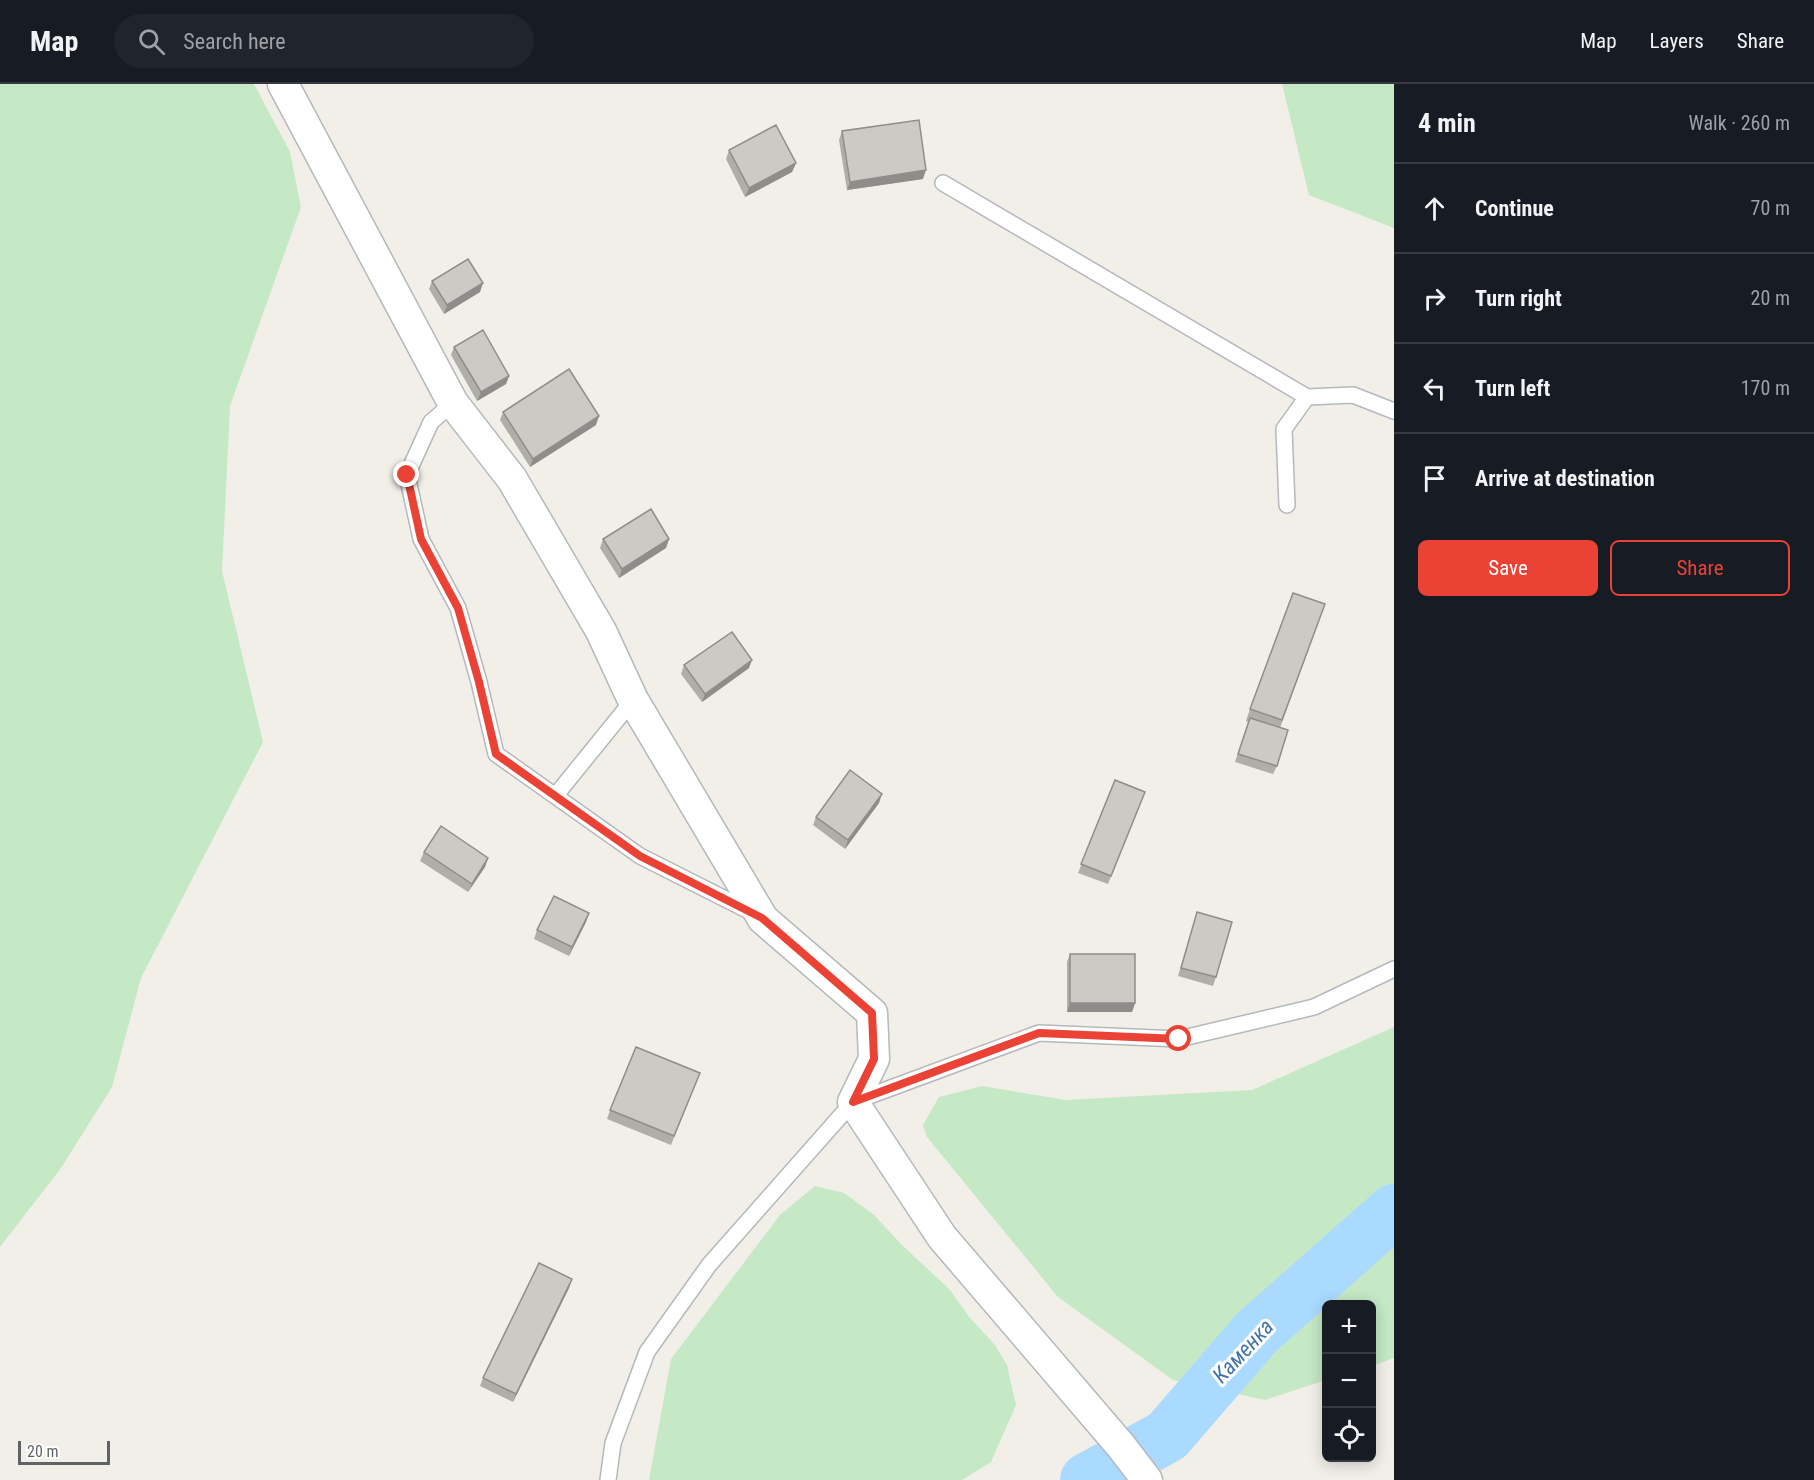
<!DOCTYPE html>
<html lang="en">
<head>
<meta charset="utf-8">
<style>
  body { margin:0; font-family:"Roboto Condensed",sans-serif; background:#20242c; color:#f1f3f6 }
  .controls { position:absolute; right:18px; bottom:18px; display:grid; overflow:hidden; border-radius:9px; box-shadow:0 3px 15px #0003 }
  .controls button { width:54px; height:54px; display:grid; place-items:center; padding:0; border:0; border-bottom:2px solid #363941; background:#171b24; color:#f1f3f6; font:30px sans-serif }
  .scale { position:absolute; left:18px; bottom:15px; width:92px; box-sizing:border-box; padding-left:6px; border:3px solid #5f6368; border-top:0; font-size:16px; line-height:21px; white-space:nowrap; color:#5f6368; -webkit-text-stroke:4px #fff; paint-order:stroke }
  .stop { position:absolute; width:18px; height:18px; margin:-14px; border:4px solid #ea4335; border-radius:50%; background:#fff }
  .stop.end { background:#ea4335; border-color:#fff; box-shadow:0 2px 6px #0008 }
  .list { margin:0; padding:0; list-style:none }
  h2 { display:flex; justify-content:space-between; align-items:center; height:78px; margin:0; padding:0 24px; font-size:26px }
  h2 small { font-size:20px; font-weight:400; color:#9ea1a6 }
  .list li { display:grid; grid-template-columns:39px 1fr auto; gap:18px; align-items:center; box-sizing:border-box; height:90px; padding:0 24px; border-top:2px solid #363941 }
  .list b { display:block; font-size:22px; white-space:nowrap }
  .list em { font-size:20px; font-style:normal; color:#9ea1a6 }
  .actions { display:flex; gap:12px; padding:18px 24px }
  .actions a { flex:1; padding:14px 0; border:2px solid #ea4335; border-radius:9px; text-align:center; font-size:21px; color:#ea4335 }
  .actions .main { background:#ea4335; color:#fff }
  .icon { flex:none; width:33px; height:33px; fill:none; stroke:currentColor; stroke-width:2; stroke-linecap:round; stroke-linejoin:round }
  .map { position:relative; flex:none; width:1394px; height:1396px; overflow:hidden }
  header { display:flex; align-items:center; gap:36px; box-sizing:border-box; height:84px; padding:0 30px; background:#171b24; border-bottom:2px solid #363941 }
  header strong { font-size:28px }
  nav { display:flex; gap:33px; margin-inline-start:auto; font-size:21px }
  .search { width:420px; height:54px; background:#20242c; display:flex; align-items:center; gap:15px; box-sizing:border-box; padding:0 21px; border-radius:33px; color:#9ea1a6; font-size:22px }
  main { display:flex }
  aside { flex:1; background:#171b24 }
  .map>svg:first-child { display:block }
  .green { fill:#c5e8c5 }
  .lines { fill:none; stroke-linecap:round; stroke-linejoin:round }
  .river { stroke:#aadaff; stroke-width:54 }
  .lane-casing { stroke:#b5b8bc; stroke-width:18 }
  .street-casing { stroke:#b5b8bc; stroke-width:33 }
  .lane { stroke:#fff; stroke-width:15 }
  .street { stroke:#fff; stroke-width:30 }
  .wall { fill:#afaea9 }
  .shaded-wall { fill:#8f8d8a }
  .building { fill:#cccac5; stroke:#8f8d8a; stroke-width:1.5 }
  .route { stroke:#ea4335; stroke-width:8 }
  .labels { text-anchor:middle; dominant-baseline:central; stroke-width:6; stroke-linejoin:round; paint-order:stroke }
  .water-label { font-size:22px; font-style:italic; fill:#4174aa; stroke:#fff }
</style>
</head>
<body>
<header>
<strong>Map</strong>
<div class="search"><svg class="icon" aria-label="search" viewBox="0 0 24 24"><circle cx="10" cy="10" r="6"/><path d="M15 15l6 6"/></svg>Search here</div>
<nav><a>Map</a><a>Layers</a><a>Share</a></nav>
</header>
<main>
<div class="map">
<svg width="1394" height="1396" viewBox="0 0 1394 1396">
  <rect width="100%" height="100%" fill="#f1efe8"/>
  <path class="green" d="M0 0H254L290 68 301 123 230 322 222 487 263 658 141 894 112 1003 61 1084 0 1163Z
    M1282 0H1394V144L1309 111Z
    M1394 943V1274L1372 1282V1220H1326V1296L1265 1316 1173 1296 1058 1213 927 1053 923 1041 939 1013 982 1002 1066 1016 1252 1006Z
    M815 1102 844 1109 874 1131 901 1160 950 1206 970 1234 995 1261 1007 1281 1016 1321 991 1378 962 1396H649L671 1275 780 1131Z"/>
  <g class="lines">
    <path class="river" d="M1087 1396 1167 1352 1257 1248 1394 1127"/>
    <defs>
      <path id="lane" d="M943 99 1307 313
        M453 319 431 338 407 391 421 455 458 524 479 598 496 670 640 772 755 830
        M1287 421 1284 345 1307 313 1353 311 1394 327
        M556 711 633 616
        M608 1396 613 1359 647 1268 709 1181 853 1018 1039 949 1179 955 1314 923 1394 885"/>
      <path id="street" d="M283 0 453 319 512 395 601 547 633 616 763 835 872 929 874 975 853 1018 942 1153 1121 1362 1147 1396"/>
    </defs>
    <use href="#lane" class="lane-casing"/>
    <use href="#street" class="street-casing"/>
    <use href="#lane" class="lane"/>
    <use href="#street" class="street"/>
  </g>
  <path class="wall" d="M842 47 923 95 847 106 839 56Z
    M729 66 796 79 792 88 745 113 726 75Z
    M432 197 480 208 444 230 429 205Z
    M454 263 509 292 506 300 477 317 451 271Z
    M503 328 596 341 530 383 500 336Z
    M603 455H669L666 464 619 494 600 464Z
    M1325 520 1280 644 1277 682 1273 690 1235 678 1248 638 1246 637 1250 625Z
    M684 581 749 584 702 618 681 590Z
    M1115 696 1145 708 1108 800 1078 789Z
    M879 719 845 765 813 741 816 733Z
    M424 768 488 774 485 783 468 808 420 777Z
    M1197 828 1216 893 1213 902 1178 892Z
    M589 829 586 838 569 872 534 855 537 846Z
    M1070 870 1135 919 1132 928H1067V878Z
    M700 989 671 1061 607 1035 610 1026Z
    M572 1195 569 1204 513 1318 480 1302 483 1294Z"/>
  <path class="shaded-wall" d="M796 79 792 88 745 113 749 104Z
    M926 86 923 95 847 106 850 98Z
    M483 199 480 208 444 230 447 221Z
    M509 292 506 300 477 317 481 308Z
    M599 332 596 341 530 383 533 375Z
    M669 455 666 464 619 494 622 485Z
    M752 576 749 584 702 618 705 610Z
    M882 710 879 719 845 765 848 756Z
    M488 774 485 783 468 808 472 800Z
    M589 829 586 838 569 872 572 863Z
    M1070 919H1135L1132 928H1067Z
    M572 1195 569 1204 513 1318 516 1310Z"/>
  <path class="building" d="M919 36 926 86 850 98 842 47Z
    M776 41 796 79 749 104 729 66Z
    M468 175 483 199 447 221 432 197Z
    M483 246 509 292 481 308 454 263Z
    M569 285 599 332 533 375 503 328Z
    M651 425 669 455 622 485 603 455Z
    M1293 509 1325 520 1282 636 1250 625Z
    M732 548 752 576 705 610 684 581Z
    M1250 634 1288 646 1277 682 1238 670Z
    M850 686 882 710 848 756 816 733Z
    M1115 696 1145 708 1111 792 1081 780Z
    M441 742 488 774 472 800 424 768Z
    M554 812 589 829 572 863 537 846Z
    M1197 828 1232 838 1216 893 1181 884Z
    M1070 870H1135V919H1070Z
    M636 963 700 989 674 1052 610 1026Z
    M539 1179 572 1195 516 1310 483 1294Z"/>
  <g class="lines">
    <path class="route" d="M407 391 421 455 458 524 479 598 496 670 640 772 762 834 872 929 874 975 853 1018 1039 949 1179 955"/>
  </g>
  <g class="labels">
    <g class="water-label">
      <text transform="translate(1243 1267) rotate(-47)">Каменка</text>
    </g>
  </g>
</svg>
<div class="controls">
<button>+</button>
<button>−</button>
<button><svg class="icon" aria-label="locate" viewBox="0 0 24 24"><circle cx="12" cy="12" r="6"/><path d="M12 2v4M12 18v4M2 12h4M18 12h4"/></svg></button>
</div>
<div class="scale">20 m</div>
<div class="stop" style="left:1179px;top:955px"></div>
<div class="stop end" style="left:407px;top:391px"></div>
</div>
<aside>
<h2>4 min<small>Walk · 260 m</small></h2>
<ul class="list">
<li><svg class="icon" aria-label="ahead" viewBox="0 0 24 24"><path d="M12 20V5M6 11l6-6 6 6"/></svg><div><b>Continue</b></div><em>70 m</em></li>
<li><svg class="icon" aria-label="right" viewBox="0 0 24 24"><path d="M7 20v-9h11M14 6l5 5-5 5"/></svg><div><b>Turn right</b></div><em>20 m</em></li>
<li><svg class="icon" aria-label="left" viewBox="0 0 24 24"><path d="M17 20v-9H6M10 6l-5 5 5 5"/></svg><div><b>Turn left</b></div><em>170 m</em></li>
<li><svg class="icon" aria-label="arrive" viewBox="0 0 24 24"><path d="M6 21V4h12l-3 4 3 4H6"/></svg><div><b>Arrive at destination</b></div></li>
</ul>
<div class="actions"><a class="main">Save</a><a>Share</a></div>
</aside>
</main>
</body>
</html>
